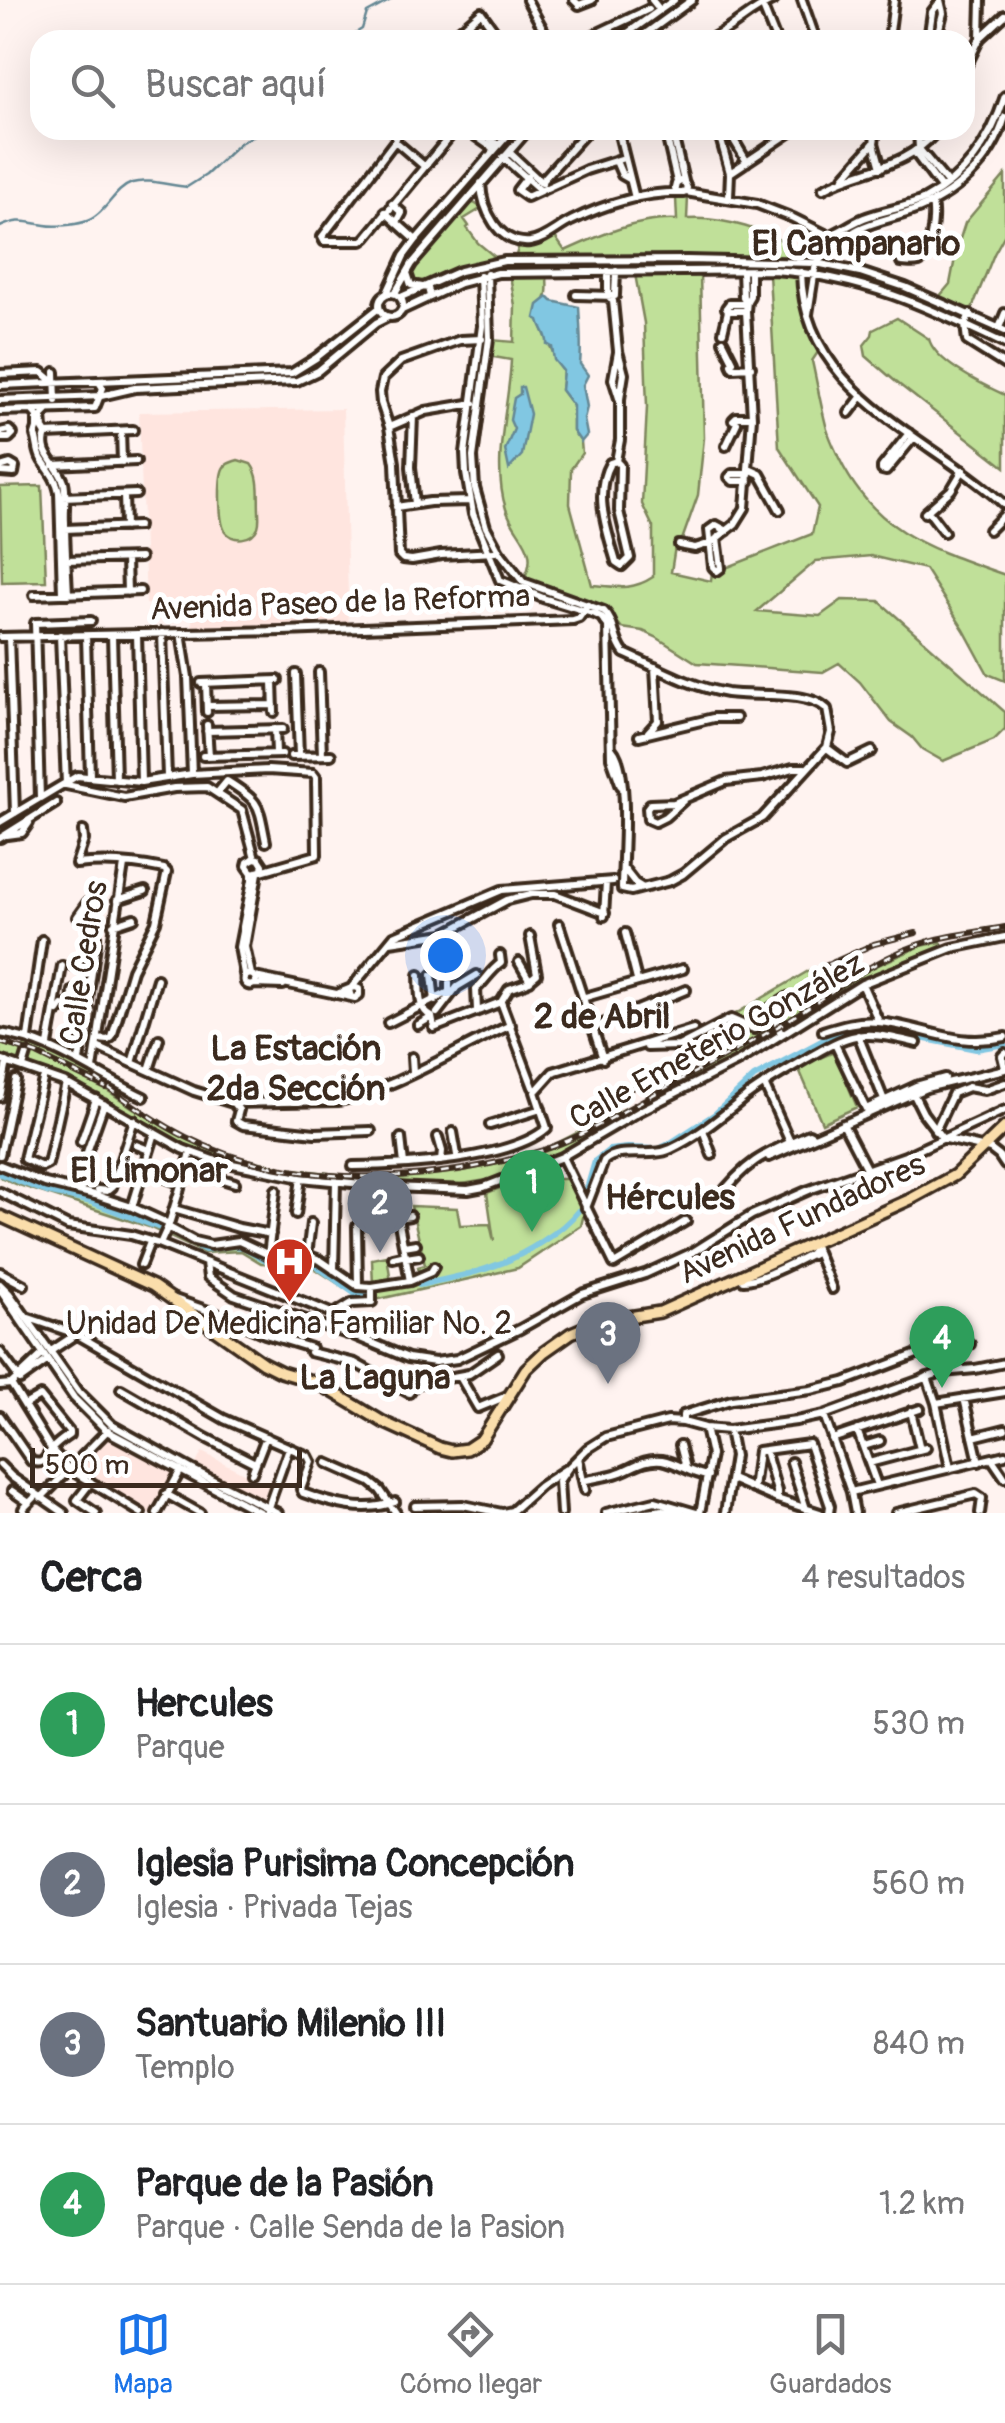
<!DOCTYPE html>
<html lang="es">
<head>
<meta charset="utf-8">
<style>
  body { margin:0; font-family:Pangolin,sans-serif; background:#f6f6f6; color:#202124 }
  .scale { position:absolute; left:30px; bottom:25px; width:272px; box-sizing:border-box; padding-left:10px; border:5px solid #3b2a1e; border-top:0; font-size:28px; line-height:35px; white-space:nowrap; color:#3b2a1e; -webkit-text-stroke:8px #fff; paint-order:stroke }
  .you { position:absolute; left:445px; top:955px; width:35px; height:35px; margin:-25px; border:8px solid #fff; border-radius:50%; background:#1a73e8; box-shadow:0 0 0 15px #1a73e833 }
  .badge { display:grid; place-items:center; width:65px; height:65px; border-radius:50%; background:#1a73e8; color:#fff; font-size:32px; font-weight:700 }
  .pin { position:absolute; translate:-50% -82px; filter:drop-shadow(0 2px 5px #0008) }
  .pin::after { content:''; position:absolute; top:52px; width:35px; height:30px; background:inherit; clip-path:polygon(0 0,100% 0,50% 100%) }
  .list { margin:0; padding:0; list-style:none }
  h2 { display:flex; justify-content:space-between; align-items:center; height:130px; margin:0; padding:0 40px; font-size:42px }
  h2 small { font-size:32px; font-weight:400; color:#757577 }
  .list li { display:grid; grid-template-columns:65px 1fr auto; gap:30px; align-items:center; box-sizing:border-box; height:160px; padding:0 40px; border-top:2px solid #e0e0e0 }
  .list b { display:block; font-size:38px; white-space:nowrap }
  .list p { margin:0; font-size:32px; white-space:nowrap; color:#757577 }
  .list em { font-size:32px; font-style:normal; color:#757577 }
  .icon { flex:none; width:55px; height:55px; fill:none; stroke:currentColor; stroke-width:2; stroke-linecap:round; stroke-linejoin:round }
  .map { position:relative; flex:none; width:1005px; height:1513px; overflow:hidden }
  .search { position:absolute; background:#fff; box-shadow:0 10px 40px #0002; left:30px; right:30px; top:30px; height:110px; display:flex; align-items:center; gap:25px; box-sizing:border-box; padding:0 35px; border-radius:30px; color:#757577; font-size:38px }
  .sheet { height:770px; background:#fff }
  nav { display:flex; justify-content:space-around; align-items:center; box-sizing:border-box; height:140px; border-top:2px solid #e0e0e0; background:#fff; font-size:28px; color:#757577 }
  nav a { display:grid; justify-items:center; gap:5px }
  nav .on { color:#1a73e8 }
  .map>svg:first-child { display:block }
  .built { fill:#ffe5df }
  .green { fill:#c0e099; stroke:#7e855c; stroke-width:2.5 }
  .water { fill:#81c7e2; stroke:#658894; stroke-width:2.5 }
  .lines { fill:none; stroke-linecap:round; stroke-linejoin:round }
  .stream { stroke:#658894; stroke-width:2.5 }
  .river { stroke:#81c7e2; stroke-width:6 }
  .minor-casing { stroke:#3b2a1e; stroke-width:14 }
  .major-casing { stroke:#3b2a1e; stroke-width:16 }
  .minor { stroke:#fff; stroke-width:6 }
  .major { stroke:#faddab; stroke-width:9 }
  .rail-casing { stroke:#3b2a1e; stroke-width:6 }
  .rail { stroke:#fff; stroke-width:2.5; stroke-dasharray:8; stroke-linecap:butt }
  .labels { text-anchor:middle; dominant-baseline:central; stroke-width:10; stroke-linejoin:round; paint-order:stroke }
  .street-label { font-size:32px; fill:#3b2a1e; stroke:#fff }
  .poi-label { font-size:32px; fill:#3b2a1e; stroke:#fff }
  .neighbourhood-label { font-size:35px; font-weight:bold; fill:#3b2a1e; stroke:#fff }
</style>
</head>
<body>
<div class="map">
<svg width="1005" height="1513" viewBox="0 0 1005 1513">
  <rect width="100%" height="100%" fill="#fff3f0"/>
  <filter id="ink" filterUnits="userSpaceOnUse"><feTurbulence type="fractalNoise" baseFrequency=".01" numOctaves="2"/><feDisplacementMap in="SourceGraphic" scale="20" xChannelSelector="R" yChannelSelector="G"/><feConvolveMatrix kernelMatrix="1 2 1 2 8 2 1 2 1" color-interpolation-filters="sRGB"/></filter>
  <g filter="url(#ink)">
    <path class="built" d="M343 409 349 633 193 635 191 603 146 604 139 412Z
      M107 1431 181 1471 157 1513H141L69 1469Z
      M202 1452 274 1488 267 1508 193 1470Z"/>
    <path class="green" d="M1005 175V234L994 254 971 311 939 297 950 284 957 248 965 223Z
      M688 197 687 219C727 216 764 232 800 249L809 230 824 239H835L837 241 825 252 808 259 687 257 498 259C480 262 464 266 447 272 436 277 427 283 415 286L408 274 466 204 474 203 482 208 464 219 469 226 467 228 478 243 495 257 516 255 519 245H530L553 234 565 251C600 235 638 218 677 220L676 198Z
      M635 274H700L704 438 698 495 682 540H676L671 572 711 581 712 572 723 569 812 534 818 507 779 447 769 274 798 275 802 313 818 352 812 361C817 383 821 407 827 429 830 439 835 449 839 458 875 533 932 549 1005 575V681L988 674 964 630 925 569 871 556 816 561 757 611 820 616 842 600 879 601 1005 712V729L994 740 943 761 922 749 912 737 891 722 860 682 839 663 823 672 697 663 656 637 643 631 622 628 603 605 529 584 523 580C542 548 515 537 506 509 491 463 509 407 511 360L488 356 491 340 514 342 515 306 510 275H547C547 281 548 287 547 293 546 301 540 308 539 317 539 323 558 365 563 371L561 390 573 406V431L581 442 582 453 571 469 570 504 592 585C616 587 632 591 653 577V527L642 504 647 407 644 323Z
      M897 318 929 339C935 362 983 385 1005 395V467L896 382 866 356 864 345 872 335 873 330Z
      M238 460 251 464C261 477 258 495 259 511 259 516 260 522 258 527 252 541 233 542 225 531 219 522 218 475 224 467 229 462 232 462 238 460Z
      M42 486 46 581 2 582 0 487Z
      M941 942 943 945 928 955 877 974 835 997 725 1063 570 1150 499 1178 450 1186 396 1185 275 1172 209 1156 177 1143 68 1080 0 1058V1044L22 1050 28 1040 56 1050 88 1071 101 1086 133 1108 212 1151 286 1168 379 1179 458 1172 498 1164 549 1147 724 1058 710 1029 810 970 826 988 921 946Z
      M834 1052 857 1107 822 1123 798 1067Z
      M0 1167 90 1196 167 1224 199 1244 236 1242 264 1256 309 1257 321 1262 355 1285 373 1287 372 1259 387 1256 391 1282 411 1278 412 1273 419 1272 418 1267 425 1265 411 1206 457 1208 460 1225 490 1224 494 1241 487 1193 546 1170 551 1179H570L585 1209 581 1226 518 1268 375 1300 374 1297 354 1294 311 1266 261 1263 241 1251 204 1253 149 1227 16 1184 0 1177Z"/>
    <path class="water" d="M548 297 552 301 579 307C580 326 582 346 580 364L588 375 583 385 587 407 584 419 587 435 581 442 573 431V406L561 390 563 371 554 360 552 347 547 344C548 334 541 330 539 320L535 318 538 305Z
      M520 387H523L530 414 522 455 509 469 505 450 514 429 510 420 514 398 520 394Z"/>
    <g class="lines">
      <path class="stream" d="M344 40 362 29 367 13 391 0
        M0 227C20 218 25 222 45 225 56 227 74 225 84 222 106 216 112 190 132 183 148 178 170 186 187 187L206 175 240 143 264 130"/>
      <path class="river" d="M0 1174 47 1192 91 1202 165 1230 205 1250 231 1246 243 1247 269 1262H311L354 1293 370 1294
        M584 1199 595 1161 609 1150 628 1148 659 1149 669 1144 715 1114 754 1077 831 1036 865 1027 976 1049 1005 1044
        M419 1285C467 1275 501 1269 543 1241 557 1232 568 1224 578 1211"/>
      <defs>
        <path id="minor" d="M527 0 549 40
          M574 0 579 5 592 0
          M652 0 660 10
          M802 0 816 40
          M762 5 776 40
          M980 38 981 0
          M448 40 481 12 501 40
          M583 40 649 9
          M618 40 674 0
          M637 40 692 0
          M708 40C732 30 750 10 774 0
          M889 40 894 0
          M928 40 932 12 939 3
          M936 40 943 13 940 0
          M965 69 980 38 1005 15
          M399 130 395 141 322 237 324 241H362L366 238 455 130
          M434 130 446 140
          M467 130 494 149
          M479 130 498 145
          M618 130 635 198
          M665 130 677 182
          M672 130 684 181
          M718 130 730 173 729 197
          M728 130 747 162
          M918 130 919 149 948 184
          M395 141 424 166
          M874 143 881 168
          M509 152 542 183
          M915 153 941 188
          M503 157 541 191
          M616 161 622 175 629 179
          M730 173 794 130
          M527 177 517 190 527 197 586 170 624 158
          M844 177 874 143 876 130
          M541 182 588 130
          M481 183C482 209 498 245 530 242 545 240 558 227 571 221 605 204 647 191 684 193L687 188 684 182 680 181 676 184 675 188 677 193
          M823 189C867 165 901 172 938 130
          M686 192 757 204 793 218 829 236C841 231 852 223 864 218 884 210 906 208 925 199 967 177 991 140 1005 96
          M392 204 402 213 397 222
          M385 212 416 240
          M901 262C907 262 913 264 919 262 931 257 935 215 932 204
          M608 271V296L613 301 618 351 624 374 620 399V440L616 461 620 465 619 511 630 558 622 566 616 562C607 531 593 493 610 463L616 461
          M742 271 743 298 747 301
          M801 272C803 394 928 434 1005 505
          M407 273 411 285 428 288 430 296
          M487 274 489 339 473 457 475 488 486 527 499 551 523 582 604 611C616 623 613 640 624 653
          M480 276 482 326 465 453 466 473 473 514 500 580 543 598 595 614 601 617 608 626 611 758 621 786
          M379 305a12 12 0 1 1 24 0a12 12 0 1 1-24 0Z
          M387 293 404 256 416 240 512 130
          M395 293 412 264 528 130
          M576 295 615 296
          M615 295 616 271
          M401 297 460 271 504 261 687 260 816 263 860 272 905 287 1005 331
          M726 308 729 304H746
          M726 308 728 311H746
          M402 310 460 283 498 273 773 270C862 276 926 306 1005 344
          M808 314 816 263C830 251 843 237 859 229 875 221 893 218 910 212 955 196 991 163 1005 117
          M970 314 965 325 967 341 1005 365
          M999 328 1005 313
          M723 332 728 311
          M482 339 460 340 401 361 383 378 380 392 381 403 389 427 395 463 399 555 403 559 412 560 441 555 494 552
          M723 341 733 361
          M618 352 613 379 619 398
          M731 364 733 368 751 367
          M55 372 56 401
          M0 374 42 372 55 383
          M0 385 292 373 316 358 379 308
          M0 400 101 396 135 388 297 381 318 371 376 323 388 317
          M32 410 37 416V429L35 435C38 443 37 452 42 460 50 472 56 478 59 492L62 594
          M48 410 42 416 43 429 46 434C38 455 58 463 64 482 67 495 64 509 65 522 65 546 67 570 68 594
          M0 411 95 408 103 388 99 382
          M849 413 862 396
          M413 416 411 467 415 504
          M733 420 736 417H752
          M389 427 426 411 474 403
          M121 431 122 462
          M0 432 9 430 13 434
          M46 434 133 430
          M0 438H9L13 434
          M726 446 737 423
          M53 465 136 461
          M0 467 10 464 15 467
          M749 469 760 474 780 510
          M882 470 886 471 914 437
          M882 470V467L909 433
          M0 472 14 473 15 467
          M729 477 733 481H749
          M729 477 732 474H749
          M124 495 125 527
          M63 497 136 494
          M396 507 430 502 470 501
          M928 511 944 532
          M925 513 951 490 963 470
          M65 529 138 526
          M989 530 1005 514
          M717 538 721 568 717 571 713 567 709 530 716 525 727 531
          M679 545 695 548 711 543 735 524 745 508 752 417 746 311 747 301 750 296V271
          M126 559 127 592
          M66 560 140 558
          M34 595 140 591
          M162 633 167 777
          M181 633 188 677 192 774
          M137 634 141 782
          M60 635 66 785 124 797 174 788 207 787 242 810 255 858 259 859 263 865 261 871 252 873
          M112 635 116 780
          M86 636 90 777
          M0 637 284 631 573 620 579 618 588 605
          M9 637 15 813
          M319 672 322 755
          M296 674 299 756
          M273 681 274 712
          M201 683 278 680
          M206 683 207 712
          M207 706 274 705
          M207 725 209 756
          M275 729 276 753
          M207 731 283 729
          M648 732 658 721 655 667
          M639 736 713 718H736
          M827 748 847 763 872 751
          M612 749C631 770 622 857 622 889L631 891 670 881 683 874 726 838 762 818 827 747 831 732 827 709C808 690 755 697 727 693 691 687 658 668 624 653
          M203 756 282 754
          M291 756 331 755
          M218 792 227 781C262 803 258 804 266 842
          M40 798 35 623 91 621
          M685 799 665 817 655 822 648 819 647 808 650 804 674 803 726 781 762 777 793 768H805
          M0 822 77 776 141 782 192 774 268 770 313 773 316 777 317 855 261 871
          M83 831 84 840 76 864C104 861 136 863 164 869L167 872 156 922 132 970 112 1037 108 1040 98 1039
          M7 835 22 833 29 823
          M0 838 56 803
          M624 869 635 883 643 888
          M117 900 145 891
          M604 916 606 882
          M559 924 603 1059
          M113 925 134 918
          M625 933 637 980
          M390 942 444 934 507 900 531 894H555L605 913
          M519 962 530 981
          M72 965 93 968
          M251 974 245 947 258 873
          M244.5 980a5.5 5.5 0 1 1 11 0a5.5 5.5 0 1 1-11 0Z
          M419 975C420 991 417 1009 432 1017L434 1028 501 1002
          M432 975 435 1001
          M255 977 351 997
          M245 979 239 947 252 880V873L247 866 248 862 255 858
          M254 984 283 985
          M862 984 879 1022
          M352 987 394 936 502 890 613 881
          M339 993 354 987 359 989V995L355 998 351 997 349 990
          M582 998 683 969
          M501 1002 533 1087
          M501 1002 509 989 526 983 537 974 530 936
          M72 1006 73 991
          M477 1010 476 989C486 980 490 971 501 963L500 955
          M58 1011 62 1005 88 1008
          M437 1013 457 987 477 975
          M388 1023 449 992V983
          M418 1025 432 1017
          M593 1028 686 990
          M823 1031C841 1025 858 1020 878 1022 925 1026 954 1048 1005 1037
          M0 1033C54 1041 95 1074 144 1097
          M858 1035 884 1100
          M28 1038 42 940
          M835 1044 866 1109 916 1086 945 1078
          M48 1045 62 966
          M97 1047 194 1091 233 1103 339 1101C393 1090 459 1048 511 1025
          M647 1047 679 1046 731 1019 754 1029 772 1019 776 1021 781 1034
          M1005 1053 1002 1056 1005 1068
          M412 1057 413 1072
          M0 1060 66 1083 183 1149 213 1160 301 1178 392 1187 468 1190 484 1187 562 1157 640 1111 739 1061 862 984 952 948 1005 937
          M79 1061 96 945V915L82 920 77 917 87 903
          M132 1063 157 979
          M23 1067 27 1054
          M93 1069 124 865
          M149 1070 159 1039
          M43 1080 24 1159 42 1167 48 1164 66 1083
          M764 1084 790 1142
          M913 1093 923 1113 942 1138 990 1149 999 1156 1005 1165
          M0 1097 7 1062
          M234 1104 239 1110 236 1121 243 1125 315 1133 371 1131
          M843 1124 867 1170
          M490 1125 541 1109
          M703 1130 712 1155
          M935 1131 953 1093 968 1087 985 1090 1005 1083
          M453 1132 457 1155
          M438 1137 442 1151 441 1161
          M401 1138 404 1164
          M81 1142 96 1099
          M136 1145 149 1150
          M87 1152 104 1104
          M0 1155 16 1080
          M562 1157 614 1264 686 1221
          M769 1157 926 1088 1005 1069
          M127 1163 182 1184
          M0 1165 45 1183 95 1195 132 1207 169 1224
          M353 1166C401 1166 511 1160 547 1128L535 1092 553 1072 693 1029
          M187 1168 235 1183
          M392 1187 410 1281
          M98 1190 107 1191 112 1187 134 1120
          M0 1192 68 1226 131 1235 160 1244 334 1314 353 1335 408 1358 435 1362 457 1359 520 1329 582 1294 645 1274 693 1252 752 1215 809 1190 905 1156 1005 1110
          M716 1201C747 1160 764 1154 809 1134L814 1137
          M132 1207 155 1133
          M586 1208 604 1161C620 1146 650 1159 671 1149 699 1136 723 1115 747 1096 766 1082 786 1071 806 1059 824 1049 843 1036 864 1035 882 1034 900 1039 917 1043
          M174 1209 239 1228 271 1234
          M296 1214 301 1178
          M364 1223 410 1216
          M357 1226 358 1285
          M168 1227 194 1241 211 1245 239 1241 271 1256 307 1255 320 1260 358 1286 372 1287 410 1281 431 1272 434 1267
          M160 1244 169 1224 191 1153
          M404 1246 416 1244
          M268 1255 276 1190
          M307 1255 311 1223
          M812 1255 817 1252 832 1289
          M393 1258 406 1255
          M406 1258 419 1256
          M206 1263 208 1277 234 1295 347 1334
          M141 1265 150 1242
          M334 1270 336 1181
          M0 1272 24 1285
          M743 1280C758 1281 795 1262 810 1254L815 1248
          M0 1284 9 1293 79 1392 112 1425 193 1470 278 1513
          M0 1290 74 1398 107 1431 261 1513
          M172 1298 223 1316 265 1334 311 1348
          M334 1314 352 1303 372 1302V1287
          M26 1317 76 1334 224 1419 308 1456 311 1462 301 1489 303 1493C332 1504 365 1513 395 1502
          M938 1348 942 1372
          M51 1351 75 1335
          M0 1352 20 1379
          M310 1352 355 1363 409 1393 415 1384 469 1374 498 1354
          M460 1377 478 1408 507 1396
          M927 1377 936 1403 950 1468
          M20 1380 48 1360
          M11 1384 51 1449 69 1469 141 1513
          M0 1385 11 1384 43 1354
          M121 1389 206 1438 255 1463
          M964 1398 979 1462
          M936 1403 1005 1392
          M911 1411 920 1449
          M824 1415 851 1492 855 1513
          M0 1416 31 1461C44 1466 45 1458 52 1449 56 1444 63 1439 69 1435V1432L40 1396 24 1405
          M683 1422V1415L731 1400 811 1390 844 1382 917 1354 970 1344
          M857 1430 877 1485
          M973 1437 1005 1429
          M832 1439 920 1409
          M680 1445 686 1468
          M864 1446 880 1441
          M765 1450 777 1491V1499
          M578 1458 585 1490
          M992 1459 1005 1478
          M791 1462 806 1509
          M327 1463 370 1482 380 1490 396 1513
          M869 1463 926 1448
          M0 1465 12 1477 64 1513
          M252 1473 266 1437
          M731 1479 777 1499 820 1513
          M583 1481C594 1478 605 1477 615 1474 632 1469 642 1458 662 1460 679 1463 690 1474 708 1476
          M91 1482 77 1500 96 1513
          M753 1489 758 1451 809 1444 830 1506 829 1513
          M12 1491 29 1503
          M851 1492 1005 1455
          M166 1494 200 1513
          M41 1498 108 1430
          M415 1506 463 1505 502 1513
          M25 1513 23 1509 37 1495
          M157 1513 181 1470
          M266 1513 289 1448
          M503 1513 512 1511 540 1486 566 1469
          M561 1513 559 1481 568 1468 587 1449 606 1437 668 1421 683 1422 705 1428 729 1430 796 1421 824 1415 942 1372 975 1369 1005 1363
          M606 1513 655 1501 696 1513
          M637 1513 663 1510 676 1513
          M700 1513 711 1455 705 1428
          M725 1513 734 1456 729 1430
          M896 1513 976 1494 982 1498 980 1513"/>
        <path id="major" d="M0 1216 153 1286 263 1363 281 1372 318 1383 383 1422 440 1448 452 1451 467 1449 482 1439 526 1369 544 1352 571 1333 597 1322 660 1312 911 1199 955 1175 1005 1127"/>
      </defs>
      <use href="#minor" class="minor-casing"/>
      <use href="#major" class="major-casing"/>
      <use href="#minor" class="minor"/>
      <use href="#major" class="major"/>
      <defs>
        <path id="rail" d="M814 971 874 944 916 933
          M760 1010 787 993
          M0 1042 37 1054 106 1088
          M96 1079C125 1099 154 1121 186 1137 291 1190 432 1185 543 1150 583 1137 621 1112 658 1092 696 1071 735 1052 772 1030 824 1000 870 958 930 941 954 934 980 932 1005 927
          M645 1084 713 1042
          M588 1115 656 1073"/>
      </defs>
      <use href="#rail" class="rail-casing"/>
      <use href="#rail" class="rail"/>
    </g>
  </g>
  <defs>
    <symbol id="hospital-pin" viewBox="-11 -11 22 30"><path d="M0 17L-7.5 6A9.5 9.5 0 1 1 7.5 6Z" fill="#c8321e" stroke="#fff"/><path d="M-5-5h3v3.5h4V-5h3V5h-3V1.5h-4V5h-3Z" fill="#fff"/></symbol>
  </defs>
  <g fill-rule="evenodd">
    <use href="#hospital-pin" x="262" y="1234" width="55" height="75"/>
  </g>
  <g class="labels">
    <g class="street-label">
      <text transform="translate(340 603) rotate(-2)">Avenida Paseo de la Reforma</text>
      <text transform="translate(84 963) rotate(-81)">Calle Cedros</text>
      <text transform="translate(717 1041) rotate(-29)">Calle Emeterio González</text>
      <text transform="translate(802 1219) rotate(-25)">Avenida Fundadores</text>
    </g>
    <g class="poi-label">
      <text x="289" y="1324">Unidad De Medicina Familiar No. 2</text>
    </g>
    <g class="neighbourhood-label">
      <text x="856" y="244">El Campanario</text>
      <text x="602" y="1017">2 de Abril</text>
      <text x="296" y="1049">La Estación<tspan x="296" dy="40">2da Sección</tspan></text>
      <text x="149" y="1171">El Limonar</text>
      <text x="670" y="1198">Hércules</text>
      <text x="375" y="1378">La Laguna</text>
    </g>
  </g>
</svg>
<div class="scale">500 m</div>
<div class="you"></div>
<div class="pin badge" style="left:532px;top:1232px;background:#2e9e5b">1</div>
<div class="pin badge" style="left:380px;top:1253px;background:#6b7280">2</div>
<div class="pin badge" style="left:608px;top:1384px;background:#6b7280">3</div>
<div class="pin badge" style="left:942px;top:1388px;background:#2e9e5b">4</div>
<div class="search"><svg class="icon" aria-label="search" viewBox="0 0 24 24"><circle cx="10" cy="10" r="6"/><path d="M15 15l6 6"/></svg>Buscar aquí</div>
</div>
<section class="sheet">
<h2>Cerca<small>4 resultados</small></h2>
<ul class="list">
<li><span class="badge" style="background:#2e9e5b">1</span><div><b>Hercules</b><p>Parque</p></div><em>530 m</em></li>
<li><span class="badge" style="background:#6b7280">2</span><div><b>Iglesia Purisima Concepción</b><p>Iglesia · Privada Tejas</p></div><em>560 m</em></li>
<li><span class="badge" style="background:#6b7280">3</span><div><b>Santuario Milenio III</b><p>Templo</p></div><em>840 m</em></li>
<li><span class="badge" style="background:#2e9e5b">4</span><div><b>Parque de la Pasión</b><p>Parque · Calle Senda de la Pasion</p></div><em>1.2 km</em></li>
</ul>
</section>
<nav>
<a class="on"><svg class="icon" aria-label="map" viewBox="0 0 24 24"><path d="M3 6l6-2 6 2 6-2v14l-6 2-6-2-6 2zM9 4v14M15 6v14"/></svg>Mapa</a>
<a><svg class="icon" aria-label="directions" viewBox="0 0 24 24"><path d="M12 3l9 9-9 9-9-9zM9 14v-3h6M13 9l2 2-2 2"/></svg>Cómo llegar</a>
<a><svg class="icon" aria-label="saved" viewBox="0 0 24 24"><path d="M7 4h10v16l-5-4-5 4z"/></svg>Guardados</a>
</nav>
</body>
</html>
